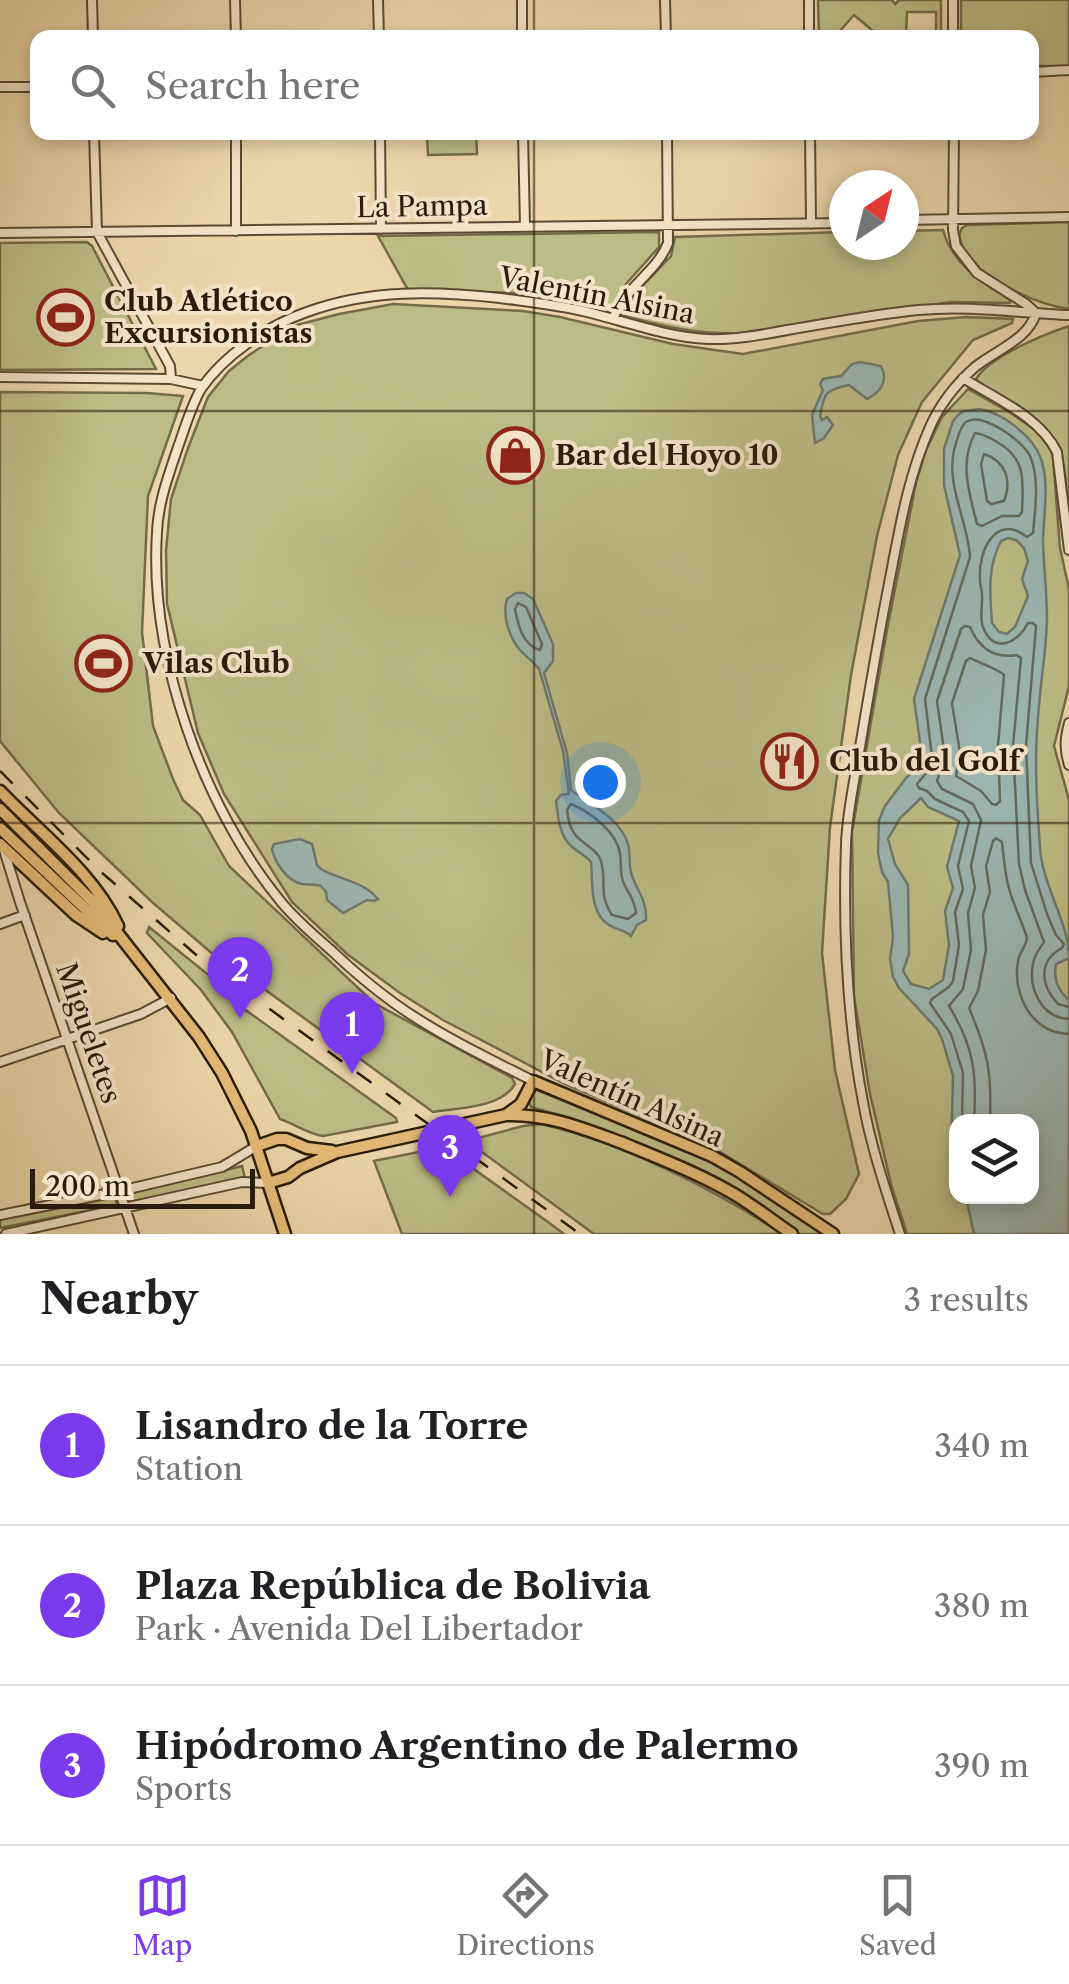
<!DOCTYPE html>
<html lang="en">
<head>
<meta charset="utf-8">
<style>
  body { margin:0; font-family:"Libre Caslon Text",serif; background:#f6f6f6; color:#202124 }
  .controls { position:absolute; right:30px; bottom:30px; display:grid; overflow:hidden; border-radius:20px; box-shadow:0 5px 15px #0003 }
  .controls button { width:90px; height:90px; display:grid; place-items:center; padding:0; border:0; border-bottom:2px solid #e0e0e0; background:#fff; color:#202124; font:50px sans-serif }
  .compass { position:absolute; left:829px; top:170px; width:90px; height:90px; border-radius:50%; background:#fff; box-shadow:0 5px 15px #0003; rotate:35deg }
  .scale { position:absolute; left:30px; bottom:25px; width:225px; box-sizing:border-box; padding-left:10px; border:5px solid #2a1c0a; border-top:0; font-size:28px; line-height:35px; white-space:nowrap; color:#2a1c0a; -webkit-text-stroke:8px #f3e4c8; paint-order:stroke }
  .you { position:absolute; left:600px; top:782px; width:35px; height:35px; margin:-25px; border:8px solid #fff; border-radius:50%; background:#1a73e8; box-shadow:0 0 0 15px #1a73e833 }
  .badge { display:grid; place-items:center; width:65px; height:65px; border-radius:50%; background:#7c3aed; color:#fff; font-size:32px; font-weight:700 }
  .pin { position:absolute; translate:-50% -82px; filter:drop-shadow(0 2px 5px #0008) }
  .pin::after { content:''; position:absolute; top:52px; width:35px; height:30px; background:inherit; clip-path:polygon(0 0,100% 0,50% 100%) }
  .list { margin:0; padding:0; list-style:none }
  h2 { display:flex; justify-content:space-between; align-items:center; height:130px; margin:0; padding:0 40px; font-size:42px }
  h2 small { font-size:32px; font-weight:400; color:#757577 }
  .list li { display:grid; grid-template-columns:65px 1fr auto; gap:30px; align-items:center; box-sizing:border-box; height:160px; padding:0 40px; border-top:2px solid #e0e0e0 }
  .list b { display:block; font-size:38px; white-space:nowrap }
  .list p { margin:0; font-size:32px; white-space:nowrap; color:#757577 }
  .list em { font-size:32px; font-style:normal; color:#757577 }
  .icon { flex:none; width:55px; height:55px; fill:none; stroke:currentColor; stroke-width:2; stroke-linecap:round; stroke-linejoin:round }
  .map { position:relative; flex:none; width:1069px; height:1234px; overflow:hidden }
  .search { position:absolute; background:#fff; box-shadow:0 5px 15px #0003; left:30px; right:30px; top:30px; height:110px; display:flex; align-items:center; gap:25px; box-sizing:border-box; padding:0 35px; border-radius:20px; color:#757577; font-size:38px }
  .sheet { height:610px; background:#fff }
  nav { display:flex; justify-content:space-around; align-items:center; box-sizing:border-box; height:140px; border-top:2px solid #e0e0e0; background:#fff; font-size:28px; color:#757577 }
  nav a { display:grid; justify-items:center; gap:5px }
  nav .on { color:#7c3aed }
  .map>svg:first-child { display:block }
  .green { fill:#bcbd86; stroke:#736c48; stroke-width:2.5; fill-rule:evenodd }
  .water { fill:#9cb7b3; stroke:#6e796f; stroke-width:2.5; fill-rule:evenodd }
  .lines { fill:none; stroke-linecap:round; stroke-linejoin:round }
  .shore { stroke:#636a5e; stroke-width:2.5 }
  .minor-casing { stroke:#5b4a32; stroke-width:12 }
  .major-casing { stroke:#2a1c0a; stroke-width:15 }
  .minor { stroke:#f3e4c8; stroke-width:8 }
  .major { stroke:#e6bb76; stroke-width:10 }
  .rail { stroke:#2a1c0a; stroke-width:2.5; stroke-dasharray:18 18; stroke-linecap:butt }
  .grid { fill:none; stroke:#2a1c0a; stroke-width:2.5; stroke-opacity:0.55 }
  .labels { text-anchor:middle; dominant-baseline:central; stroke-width:8; stroke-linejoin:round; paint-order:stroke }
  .street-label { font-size:28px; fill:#2a1c0a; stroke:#f3e4c8 }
  .poi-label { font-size:28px; font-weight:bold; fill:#2a1c0a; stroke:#f3e4c8; text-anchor:start }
</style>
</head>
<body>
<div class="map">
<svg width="1069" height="1234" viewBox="0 0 1069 1234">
  <rect width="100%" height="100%" fill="#edd6ab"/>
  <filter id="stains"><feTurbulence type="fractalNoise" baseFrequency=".002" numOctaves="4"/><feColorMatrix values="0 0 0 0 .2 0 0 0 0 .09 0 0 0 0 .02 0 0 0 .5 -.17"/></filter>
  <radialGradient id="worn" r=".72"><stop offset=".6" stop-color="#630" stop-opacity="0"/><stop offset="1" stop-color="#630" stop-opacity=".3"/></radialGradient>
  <path class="green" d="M818 0H892L895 4 899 0H941V37H936V12H907L906 37H868L873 31 854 15 839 32 845 37H819Z
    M961 0H1069V66H1032V38L961 37Z
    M476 133 477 154 428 155 427 134Z
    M1065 222 1069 223V309C1038 305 988 282 968 257 963 251 961 242 959 235L962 228 967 225Z
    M943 230C953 265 981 282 1010 300V303L951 302 741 333C700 335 661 326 621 315L635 294 671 256 675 237 844 232V245H904V231Z
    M659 232V247L626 284 608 312 558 298 520 293 408 290 378 236Z
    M87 242 92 246 156 369 0 370V243Z
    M393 304 523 311 560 317 673 344 743 354 918 321 967 317 1013 319 1012 323 973 340 922 402 898 455 877 536 851 675 830 827 822 953 835 1070 859 1174 846 1199 830 1214H823L707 1144 565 1084 443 1020 400 993 347 954 292 902 224 794 198 733 167 604 166 550 171 499 188 448 208 397 229 371 249 355 293 326 339 314Z
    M1069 326V520C1063 456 1069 436 1008 400 996 393 983 391 976 379 990 356 1043 335 1069 326Z
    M968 389 1009 412 1037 431 1050 448 1053 456 1060 548 1069 589V686L1054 746 1069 800V1234H907L892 1188 870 1094 854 996 852 832 886 635 916 483 926 450 942 417ZM956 1122H1032V1196H956Z
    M0 392 147 393 183 396 148 496 142 632 153 726 173 779 183 800 200 815 229 866 374 1003 512 1078 515 1084C501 1108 459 1108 433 1112L223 959 221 961 152 902 59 813 0 741Z
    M149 927 242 1002 240 1006 396 1118 397 1122 323 1136C308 1134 295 1124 280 1119L232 1032 201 990 147 933Z
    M535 1089 704 1158 742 1179 826 1234H799L744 1196 657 1154 570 1118 531 1107 529 1102 532 1091Z
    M541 1124C621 1142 714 1189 782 1234H594L467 1141 523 1126Z
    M443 1147 548 1222 564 1234H402L374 1161Z
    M242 1166 245 1178 130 1202 128 1194Z
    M115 1197 117 1205 0 1228V1218Z"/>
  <path class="water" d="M860 362 881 366C889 380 880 393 867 399L849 385C826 390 824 392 820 416L822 420 827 417 833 425 824 438 815 443 812 415 823 390 820 384 823 379 841 376 852 364Z
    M979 409C1002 412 1034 437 1041 459 1050 485 1043 517 1043 543 1044 569 1047 594 1047 620 1046 653 1040 685 1038 718 1034 761 1037 805 1040 848 1043 888 1069 922 1069 958L1056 964C1053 979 1057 990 1069 1000V1234H974L966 1197 1032 1196V1122H956V1175L951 1154 953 1076 942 1039 937 1029 899 988 893 977 890 959 893 937 888 882 882 872 878 853 879 820 885 806 906 778 918 767 922 756 914 699 960 555 944 485V449L953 421 958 415 964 411ZM1008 538 1016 540 1024 548 1028 561 1022 579 1028 596 1015 627 1007 634 999 632 992 623C990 595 987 567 1001 541ZM921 798 928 807 959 821 947 867 953 888 945 911 949 945 943 980 929 989 911 984 903 971 909 954 908 885 895 864 888 839 900 818Z
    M516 593H524L533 599 553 644V661L544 673 567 753 571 790C591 805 620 818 628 844 631 855 628 865 632 876 638 892 647 901 646 920L637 925 631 936C623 929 617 930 609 925 589 913 593 882 591 862 585 855 576 851 570 845 559 834 558 816 556 801L561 795 569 794 563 751 539 669C533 661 526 657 520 650 509 637 502 615 507 599Z
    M300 839 312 844 317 865 321 869C340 880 363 881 378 899L374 901 367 900 343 913 327 900 326 892 321 886C315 884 308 885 302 884 287 881 275 863 272 849L274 844Z"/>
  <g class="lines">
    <path class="shore" d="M975 433C983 434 989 437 997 442 1027 459 1023 481 1022 512L1019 516H1002L982 526 977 524C969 492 959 463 975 433Z
      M984 454C1006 461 1012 481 1004 501L991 504 987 501 981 464Z
      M518 603 526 607 542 644 540 650C523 646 518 625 515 609Z
      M970 658C976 661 1001 671 1004 675L998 746 1000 801 996 805 992 804 981 791 956 776 960 753 952 703 966 661Z
      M571 804C590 812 616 831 620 853 622 864 619 874 624 884 629 895 635 900 636 913L628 919 612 915C598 895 607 882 601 861 597 848 581 844 574 833 569 826 568 818 567 810Z
      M962 1122 963 1073 951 1034 930 1003 932 999 949 987 953 981 959 945 955 912 963 889 958 866 969 821 963 812 935 799 927 791 919 788 917 784 927 772 932 757 925 699 970 557C968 522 946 486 954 450 956 443 960 426 966 422 982 411 1023 441 1030 456 1040 478 1035 510 1033 533L1027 537C995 512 978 552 980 580 980 585 982 590 982 595 983 605 979 617 983 627 994 655 1018 643 1028 623H1033L1036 626 1026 746 1031 863 1047 914 1056 935 1064 944 1062 948C1038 961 1040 985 1058 1004L1069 1007
      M974 1122C977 1073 974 1047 949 1006L963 989 971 950 968 913 975 888 971 866 981 820 973 804 942 789 937 781 945 757 937 701 961 629 965 626 970 627C979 648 994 659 1017 655L1021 658 1013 746 1019 864 1025 890 1044 942C1040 948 1034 955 1033 964 1028 989 1042 1018 1069 1019
      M990 1122C992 1073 988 1052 969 1008L978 991 986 950 983 915 990 892 986 866 993 841 996 838 1002 842C1004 860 1005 878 1011 895 1013 903 1027 934 1027 939 1026 946 1019 954 1018 961 1012 995 1032 1033 1069 1034"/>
    <defs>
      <path id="minor" d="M92 0 93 38
        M235 0 236 38
        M378 0 379 38
        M522 0V38
        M665 0 666 38
        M809 0V38
        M953 0V38
        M1032 72 1069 70
        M0 87H38
        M94 132 97 232 170 366 171 379
        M236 132V231
        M380 132 381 229
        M523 132 525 227
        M810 132 811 224
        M954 132 953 230 956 246 977 273 1026 304 1036 313
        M904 220 1069 217
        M0 233 844 223
        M613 319C626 286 657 272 668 243L667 132
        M0 377 171 379 203 386
        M963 378C996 399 1039 416 1057 452L1069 550
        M1069 723C1065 738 1064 749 1069 765
        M3 847 20 902 134 1234
        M0 924 25 915
        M0 1062 141 1014 171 998
        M533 1081C486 1057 437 1034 394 1003 372 987 352 970 333 952 315 936 297 921 282 903 203 808 149 656 157 532 158 503 169 474 178 447 185 428 191 406 201 389 224 355 269 325 307 312 370 289 435 291 500 298 529 302 558 305 587 312 627 322 667 337 708 339 734 340 761 335 787 330 831 323 875 314 919 310 969 305 1019 313 1069 315
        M0 1215 120 1191 222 1167 257 1146
        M6 1234 242 1182 268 1183
        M900 1234C886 1191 871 1147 863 1102 847 1018 843 930 846 844 847 812 855 779 860 747 868 699 876 652 885 604 897 545 905 483 930 427 940 404 956 384 975 367 996 350 1028 340 1036 313"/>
      <path id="major" d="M0 791C39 832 94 873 118 926
        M0 809 94 903 199 1037 222 1073 251 1131 285 1234
        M0 828 113 935
        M0 844 76 915 103 933
        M507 1115C548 1114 582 1128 620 1142 659 1158 698 1173 734 1194 754 1206 773 1221 792 1234
        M257 1146 277 1139H286L307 1148 332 1151
        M268 1183 288 1177 300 1168 337 1152 506 1115 521 1104 533 1081 712 1156 740 1172 833 1234"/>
    </defs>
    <use href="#minor" class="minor-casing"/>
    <use href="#major" class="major-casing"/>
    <use href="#minor" class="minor"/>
    <use href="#major" class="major"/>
    <path class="rail" d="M0 771 100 871 202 960 580 1234"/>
  </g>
  <path class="grid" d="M534 0V38M534 132V1234M0 411H1069M0 823H1069"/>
  <defs>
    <symbol id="stadium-ring" viewBox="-11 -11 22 22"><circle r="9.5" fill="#f3e4c8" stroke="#8f2418" stroke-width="1.5"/><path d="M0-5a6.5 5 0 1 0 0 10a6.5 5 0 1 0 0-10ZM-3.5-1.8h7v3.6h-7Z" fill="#8f2418"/></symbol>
    <symbol id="shop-ring" viewBox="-11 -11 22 22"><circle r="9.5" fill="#f3e4c8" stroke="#8f2418" stroke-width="1.5"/><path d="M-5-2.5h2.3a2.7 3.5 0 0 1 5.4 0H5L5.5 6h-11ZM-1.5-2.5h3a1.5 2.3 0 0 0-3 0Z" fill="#8f2418"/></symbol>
    <symbol id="restaurant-ring" viewBox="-11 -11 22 22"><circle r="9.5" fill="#f3e4c8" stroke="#8f2418" stroke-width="1.5"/><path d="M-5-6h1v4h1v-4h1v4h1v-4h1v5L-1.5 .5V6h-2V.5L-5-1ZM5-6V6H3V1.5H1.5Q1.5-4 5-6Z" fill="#8f2418"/></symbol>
  </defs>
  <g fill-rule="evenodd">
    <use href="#stadium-ring" x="34" y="286" width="63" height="63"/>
    <use href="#shop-ring" x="484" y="424" width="63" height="63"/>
    <use href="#stadium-ring" x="72" y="632" width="63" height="63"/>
    <use href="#restaurant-ring" x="758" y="730" width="63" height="63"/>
  </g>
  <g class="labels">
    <g class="street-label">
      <text transform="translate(422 206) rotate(-1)">La Pampa</text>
      <text transform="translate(597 295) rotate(11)">Valentín Alsina</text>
      <text transform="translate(89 1033) rotate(71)">Migueletes</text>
      <text transform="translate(632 1098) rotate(24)">Valentín Alsina</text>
    </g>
    <g class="poi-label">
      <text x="104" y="301">Club Atlético<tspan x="104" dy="32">Excursionistas</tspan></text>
      <text x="555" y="455">Bar del Hoyo 10</text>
      <text x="143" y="663">Vilas Club</text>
      <text x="829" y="761">Club del Golf</text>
    </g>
  </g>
  <rect width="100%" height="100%" filter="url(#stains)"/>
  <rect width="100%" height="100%" fill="url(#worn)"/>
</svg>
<div class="controls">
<button><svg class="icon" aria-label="layers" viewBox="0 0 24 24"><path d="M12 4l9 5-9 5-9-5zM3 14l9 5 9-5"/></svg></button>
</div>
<svg class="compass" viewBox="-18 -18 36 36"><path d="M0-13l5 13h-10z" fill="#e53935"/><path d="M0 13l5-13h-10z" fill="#757577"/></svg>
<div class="scale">200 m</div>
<div class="you"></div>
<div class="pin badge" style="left:352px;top:1074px">1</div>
<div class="pin badge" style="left:240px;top:1019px">2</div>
<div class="pin badge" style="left:450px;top:1197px">3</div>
<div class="search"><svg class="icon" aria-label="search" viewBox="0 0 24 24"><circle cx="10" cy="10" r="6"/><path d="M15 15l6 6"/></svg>Search here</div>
</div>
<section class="sheet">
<h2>Nearby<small>3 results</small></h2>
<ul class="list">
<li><span class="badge">1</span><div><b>Lisandro de la Torre</b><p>Station</p></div><em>340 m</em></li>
<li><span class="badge">2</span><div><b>Plaza República de Bolivia</b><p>Park · Avenida Del Libertador</p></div><em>380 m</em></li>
<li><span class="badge">3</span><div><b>Hipódromo Argentino de Palermo</b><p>Sports</p></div><em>390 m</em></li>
</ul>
</section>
<nav>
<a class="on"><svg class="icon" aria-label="map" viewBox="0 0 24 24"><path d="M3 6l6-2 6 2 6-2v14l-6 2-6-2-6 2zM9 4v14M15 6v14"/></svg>Map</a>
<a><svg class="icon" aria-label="directions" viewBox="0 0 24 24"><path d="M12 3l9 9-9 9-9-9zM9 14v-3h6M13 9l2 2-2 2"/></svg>Directions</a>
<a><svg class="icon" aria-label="saved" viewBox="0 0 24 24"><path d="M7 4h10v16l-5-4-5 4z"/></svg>Saved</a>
</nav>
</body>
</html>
